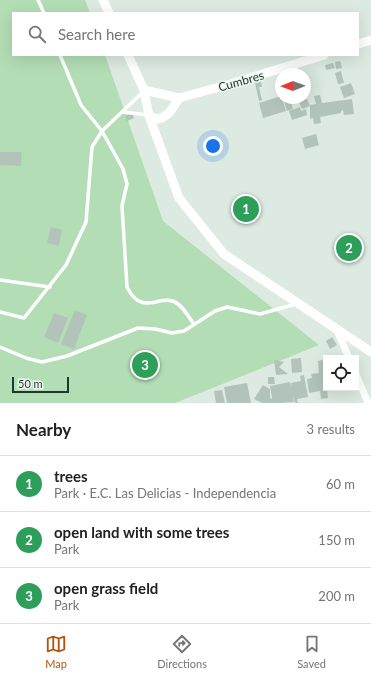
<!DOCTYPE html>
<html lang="en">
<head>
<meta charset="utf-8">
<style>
  body { margin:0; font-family:Lato,sans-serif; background:#f6f6f6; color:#202124 }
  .controls { position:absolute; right:12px; bottom:12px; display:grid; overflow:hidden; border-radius:0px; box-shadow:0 4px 16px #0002 }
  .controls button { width:36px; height:36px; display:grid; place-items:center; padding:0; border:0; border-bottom:1px solid #e0e0e0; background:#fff; color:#202124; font:20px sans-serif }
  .compass { position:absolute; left:275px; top:68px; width:36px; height:36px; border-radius:50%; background:#fff; box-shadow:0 4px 16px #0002; rotate:269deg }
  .scale { position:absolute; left:12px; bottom:10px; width:57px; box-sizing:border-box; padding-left:4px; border:2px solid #1e392c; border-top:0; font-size:11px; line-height:14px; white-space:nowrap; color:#1e392c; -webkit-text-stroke:3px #edf6ef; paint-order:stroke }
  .you { position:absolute; left:213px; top:146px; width:14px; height:14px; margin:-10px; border:3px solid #fff; border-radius:50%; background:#1a73e8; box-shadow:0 0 0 6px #1a73e833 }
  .badge { display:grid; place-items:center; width:26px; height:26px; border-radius:50%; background:#b45309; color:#fff; font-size:13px; font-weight:700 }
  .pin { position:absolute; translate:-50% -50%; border:2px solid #fff; box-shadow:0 1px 4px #0006 }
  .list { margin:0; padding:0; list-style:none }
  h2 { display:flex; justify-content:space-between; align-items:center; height:52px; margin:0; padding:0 16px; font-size:17px }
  h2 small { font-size:13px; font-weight:400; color:#757577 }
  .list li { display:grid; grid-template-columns:26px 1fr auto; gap:12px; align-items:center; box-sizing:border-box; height:56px; padding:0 16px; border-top:1px solid #e0e0e0 }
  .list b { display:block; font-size:15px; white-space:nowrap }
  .list p { margin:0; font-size:13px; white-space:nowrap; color:#757577 }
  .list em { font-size:13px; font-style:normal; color:#757577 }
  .icon { flex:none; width:22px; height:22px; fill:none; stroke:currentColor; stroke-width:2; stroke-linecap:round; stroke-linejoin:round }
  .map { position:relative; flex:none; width:371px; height:403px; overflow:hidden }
  .search { position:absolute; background:#fff; box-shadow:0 4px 16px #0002; left:12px; right:12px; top:12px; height:44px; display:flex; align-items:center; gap:10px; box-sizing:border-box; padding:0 14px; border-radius:0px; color:#757577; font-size:15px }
  .sheet { height:220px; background:#fff }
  nav { display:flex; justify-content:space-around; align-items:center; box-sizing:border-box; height:56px; border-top:1px solid #e0e0e0; background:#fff; font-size:11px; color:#757577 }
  nav a { display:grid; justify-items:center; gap:2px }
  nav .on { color:#b45309 }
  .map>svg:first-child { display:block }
  .green { fill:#b3ddb5 }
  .building { fill:#b2c4b9 }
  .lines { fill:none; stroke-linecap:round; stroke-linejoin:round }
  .service { stroke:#fff; stroke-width:3.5 }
  .minor { stroke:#fff; stroke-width:7 }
  .tertiary { stroke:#fff; stroke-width:9 }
  .labels { text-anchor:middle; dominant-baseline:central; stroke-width:3; stroke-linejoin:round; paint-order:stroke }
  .street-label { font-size:12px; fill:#1e392c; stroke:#edf6ef }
</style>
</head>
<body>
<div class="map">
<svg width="371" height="403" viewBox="0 0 371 403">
  <rect width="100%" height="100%" fill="#dceae1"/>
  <path class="green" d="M0 0H85L90 13H13V55H105L163 221 319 345 175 403H0Z"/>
  <path class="building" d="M340 61 342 68 336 69 335 62Z
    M333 63 335 68 326 70 325 65Z
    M341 71 344 83 338 84 335 73Z
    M261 82 262 87H259L262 100 259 101 255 83Z
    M351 83 355 94 344 98 340 87Z
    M320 95 322 103 352 99 354 114 344 115 343 110 341 111V113L320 117 321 123 314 124 313 118 310 119V105L316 104 314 96Z
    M281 96 286 111 263 118 259 103Z
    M290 98 293 109 287 111 283 99Z
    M307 99 310 106 302 109 299 102Z
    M300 107 301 111 306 109 307 115 292 120 289 111Z
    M132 113 134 118 127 121 125 116Z
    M316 134 319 145 305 149 302 138Z
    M0 152H22L21 166 0 165Z
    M51 227 62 230 59 246 47 243Z
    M75 310 87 315 74 349 61 344Z
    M54 313 68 318 58 343 44 337Z
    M332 337 337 345 330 349 326 341Z
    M301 358 302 372 292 373 291 359Z
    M326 359V388L337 389 327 390 328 398 321 399 320 391 309 393 307 379 312 378 311 374 319 373 318 361Z
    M274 360 284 362 279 367 288 374 276 375Z
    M304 375 308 397 297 399 298 403H295L293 396 294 402 280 403H262L254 399 263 385 270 389V399L272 398 270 386 290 382 292 388 291 383 301 381 300 376Z
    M268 377H274L275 384H268Z
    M247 383 251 403H227L224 387Z
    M222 390 225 403H216L214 391Z"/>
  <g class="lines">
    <path class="service" d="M38 0 44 13
      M60 55 81 105 102 131 123 169 127 184 122 206 127 287C143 319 161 291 178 304 185 309 189 318 194 324
      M123 112 148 115
      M0 280 50 287
      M0 312 24 318 66 265 86 222 92 147 102 131 144 91
      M0 347 26 358 42 362 67 356 138 328 155 329 172 333 184 331 215 311 227 307 260 314 296 304"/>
    <path class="minor" d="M337 330 349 358
      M356 374 368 403"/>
    <path class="tertiary" d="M103 0 109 13
      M358 44 371 40
      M128 55 144 90 149 116 179 198 224 254 371 352
      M144 90 179 98 234 83 324 55
      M149 116 158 119C170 116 173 107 179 98"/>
  </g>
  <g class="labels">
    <g class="street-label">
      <text transform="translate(241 81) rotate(-16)">Cumbres</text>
    </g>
  </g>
</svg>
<div class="controls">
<button><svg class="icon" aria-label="locate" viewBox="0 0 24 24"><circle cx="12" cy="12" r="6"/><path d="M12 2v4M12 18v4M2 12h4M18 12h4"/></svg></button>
</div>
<svg class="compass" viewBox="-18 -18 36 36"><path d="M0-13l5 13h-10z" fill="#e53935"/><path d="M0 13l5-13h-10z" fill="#757577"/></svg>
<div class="scale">50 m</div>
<div class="you"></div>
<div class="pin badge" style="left:246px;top:209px;background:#2e9e5b">1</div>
<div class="pin badge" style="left:349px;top:248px;background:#2e9e5b">2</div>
<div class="pin badge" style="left:145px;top:365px;background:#2e9e5b">3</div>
<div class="search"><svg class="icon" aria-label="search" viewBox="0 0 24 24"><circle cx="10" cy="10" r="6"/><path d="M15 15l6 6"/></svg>Search here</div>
</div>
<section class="sheet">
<h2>Nearby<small>3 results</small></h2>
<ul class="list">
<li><span class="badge" style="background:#2e9e5b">1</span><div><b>trees</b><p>Park · E.C. Las Delicias - Independencia</p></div><em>60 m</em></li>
<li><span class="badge" style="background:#2e9e5b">2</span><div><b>open land with some trees</b><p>Park</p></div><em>150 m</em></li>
<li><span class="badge" style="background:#2e9e5b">3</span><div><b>open grass field</b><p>Park</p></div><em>200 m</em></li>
</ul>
</section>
<nav>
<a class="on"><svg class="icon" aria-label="map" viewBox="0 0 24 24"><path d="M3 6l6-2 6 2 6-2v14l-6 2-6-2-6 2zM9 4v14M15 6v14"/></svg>Map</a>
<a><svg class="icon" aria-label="directions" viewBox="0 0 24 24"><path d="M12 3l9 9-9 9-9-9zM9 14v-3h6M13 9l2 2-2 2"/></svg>Directions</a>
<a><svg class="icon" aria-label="saved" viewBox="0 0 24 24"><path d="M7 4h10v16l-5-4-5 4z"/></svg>Saved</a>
</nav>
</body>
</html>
